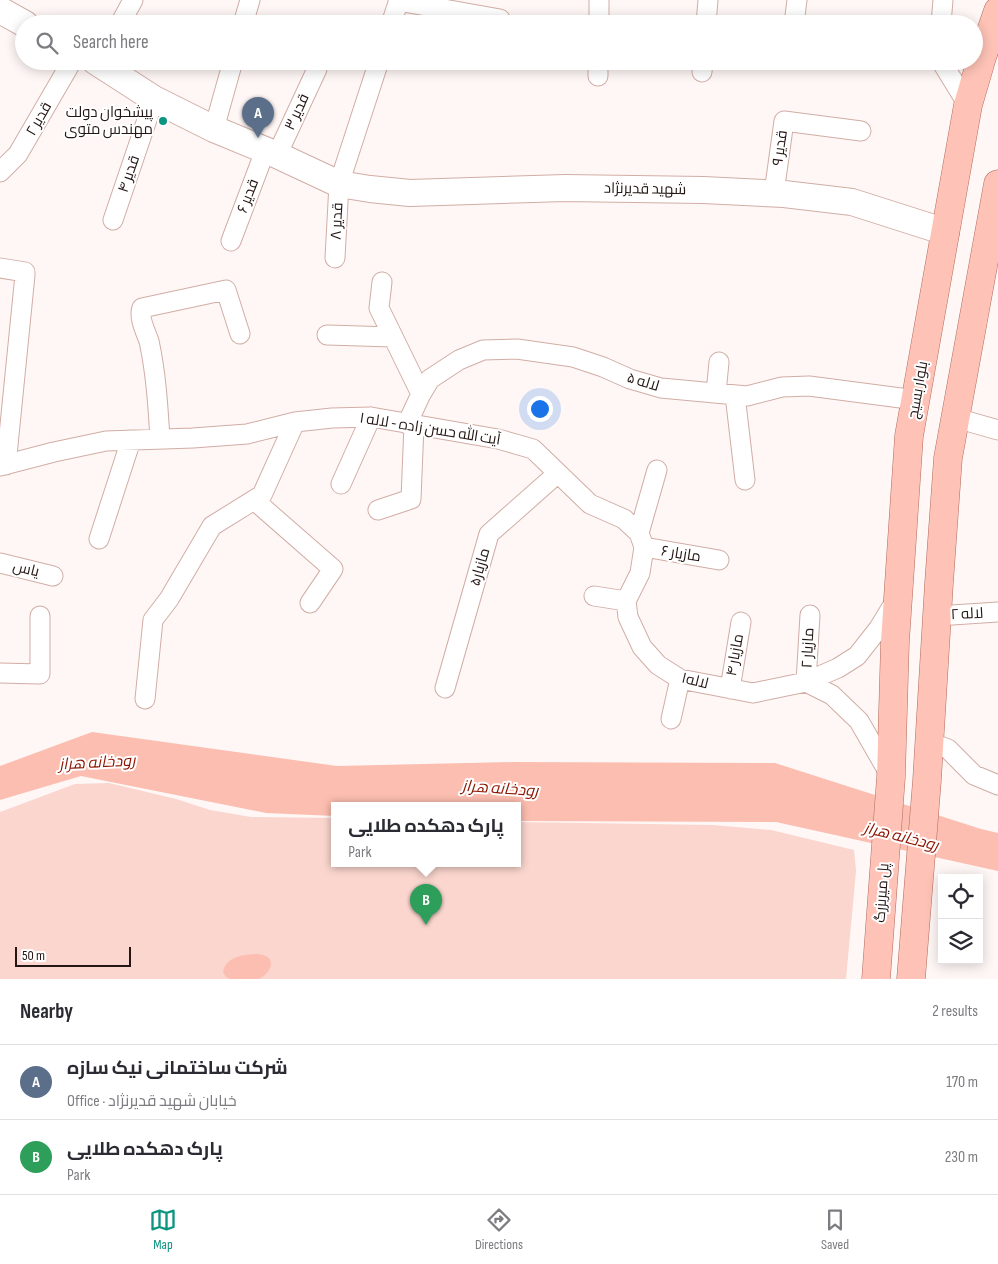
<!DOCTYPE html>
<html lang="en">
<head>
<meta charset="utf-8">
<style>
  body { margin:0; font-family:"Sofia Sans Condensed",Cairo,sans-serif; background:#f2f2f3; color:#2b2b33 }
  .controls { position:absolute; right:15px; bottom:15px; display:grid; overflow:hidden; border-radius:0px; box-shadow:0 2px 12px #0003 }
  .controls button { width:45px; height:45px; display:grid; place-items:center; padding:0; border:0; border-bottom:1px solid #e1e1e2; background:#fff; color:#2b2b33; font:25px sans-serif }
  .scale { position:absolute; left:15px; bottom:12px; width:116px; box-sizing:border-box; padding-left:5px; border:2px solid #231614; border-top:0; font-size:14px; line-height:18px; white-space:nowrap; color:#231614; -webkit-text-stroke:4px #fff; paint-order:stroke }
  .you { position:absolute; left:539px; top:408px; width:18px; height:18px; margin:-12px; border:4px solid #fff; border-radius:50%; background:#1a73e8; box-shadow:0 0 0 8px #1a73e833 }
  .badge { display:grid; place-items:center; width:32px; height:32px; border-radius:50%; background:#0b9480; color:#fff; font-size:16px; font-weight:700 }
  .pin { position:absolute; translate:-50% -41px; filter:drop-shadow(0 1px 2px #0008) }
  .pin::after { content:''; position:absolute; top:26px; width:18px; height:15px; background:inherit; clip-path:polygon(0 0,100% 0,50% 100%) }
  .popup { position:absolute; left:331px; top:802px; width:190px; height:65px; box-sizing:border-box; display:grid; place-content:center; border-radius:0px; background:#fff; filter:drop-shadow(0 1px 4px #0005); font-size:16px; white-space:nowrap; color:#7c7c81 }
  .popup b { font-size:19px; color:#2b2b33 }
  .popup::after { content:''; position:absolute; left:50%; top:100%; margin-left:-10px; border:10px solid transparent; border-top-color:#fff }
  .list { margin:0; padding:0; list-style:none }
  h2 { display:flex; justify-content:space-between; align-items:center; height:65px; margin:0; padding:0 20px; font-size:21px }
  h2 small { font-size:16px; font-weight:400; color:#7c7c81 }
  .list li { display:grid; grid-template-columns:32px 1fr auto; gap:15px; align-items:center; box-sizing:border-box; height:75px; padding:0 20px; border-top:1px solid #e1e1e2 }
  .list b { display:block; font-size:19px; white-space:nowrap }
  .list p { margin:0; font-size:16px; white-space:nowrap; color:#7c7c81 }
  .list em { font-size:16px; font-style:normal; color:#7c7c81 }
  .icon { flex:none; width:28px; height:28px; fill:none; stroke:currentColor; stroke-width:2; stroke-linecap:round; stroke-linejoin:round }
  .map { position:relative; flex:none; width:998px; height:979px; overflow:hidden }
  .search { position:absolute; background:#fff; box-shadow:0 2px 12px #0003; left:15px; right:15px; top:15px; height:55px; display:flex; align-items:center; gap:12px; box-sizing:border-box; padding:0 18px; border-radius:28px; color:#7c7c81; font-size:19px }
  .sheet { height:215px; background:#fff }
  nav { display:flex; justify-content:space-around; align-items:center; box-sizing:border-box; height:70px; border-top:1px solid #e1e1e2; background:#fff; font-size:14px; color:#7c7c81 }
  nav a { display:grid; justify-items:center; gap:2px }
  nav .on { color:#0b9480 }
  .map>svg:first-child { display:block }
  .green { fill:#fad6ce }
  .water { fill:#fcbeb0 }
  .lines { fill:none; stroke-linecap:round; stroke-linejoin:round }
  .street-casing { stroke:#d1ada5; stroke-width:21 }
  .secondary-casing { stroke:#d1ada5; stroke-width:28 }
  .primary-casing { stroke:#b16b5d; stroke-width:29 }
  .street { stroke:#fff; stroke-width:19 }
  .secondary { stroke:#fff; stroke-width:26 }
  .primary { stroke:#fec2b6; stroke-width:28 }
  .poi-dot { fill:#0b9480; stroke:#fff; stroke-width:2 }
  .labels { text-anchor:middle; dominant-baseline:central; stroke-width:4; stroke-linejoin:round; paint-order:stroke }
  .poi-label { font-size:15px; fill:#231614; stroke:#fff; text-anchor:end }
  .street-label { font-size:15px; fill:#231614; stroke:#fff }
  .water-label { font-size:16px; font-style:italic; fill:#8c1400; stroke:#fff }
</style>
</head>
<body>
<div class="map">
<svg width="998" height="979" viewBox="0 0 998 979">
  <rect width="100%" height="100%" fill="#fff7f5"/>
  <path class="green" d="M109 783 176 799 210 810 251 817 335 818V864H517V822L713 825 771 830 854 850 856 871 846 979H0V812L75 784Z"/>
  <path class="water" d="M92 732 337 766 514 762 775 763 981 829 998 833V871L776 822 517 821V806H335V816L266 813 81 776 0 800V766Z
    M255 954C258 954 261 954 263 955 278 959 269 975 259 979 252 979 238 979 230 979L226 977 223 972C226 957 241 955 255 954Z"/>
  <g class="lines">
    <defs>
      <path id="street" d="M398 1 500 19
        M120 24 133 0
        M243 24 250 0
        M391 24 399 0
        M599 24V0
        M706 24 708 0
        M794 24 797 0
        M941 24 943 0
        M941 61 968 105
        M702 72 703 61
        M598 76V61
        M214 129 233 61
        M277 155 317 69
        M0 172 18 154 72 61
        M774 193 784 121 861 131
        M113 220 154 99
        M231 241 265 151
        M335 258 339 184 379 61
        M0 268 25 272V275L6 465
        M382 282 379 308 421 394
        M327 335 393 337
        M716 393 719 362
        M735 395 745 480
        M956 418 998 430
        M407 424 421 394 430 379 459 360 483 350 517 349 573 357 603 367 630 379 661 388 747 396 782 387 809 386 916 400
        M160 439C158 406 156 373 149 341 146 333 138 316 142 308L226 290 240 334
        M0 466 54 452 106 441 193 438 247 434 295 422 332 418 371 417 498 439 533 449 590 504 624 519 639 533 644 547 640 573 626 601
        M341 484 371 417
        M254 500 333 569 310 603
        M378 510 411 499 414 425
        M639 533 657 470
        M99 539 131 440
        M644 547 719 560
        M0 563 53 576
        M594 596 626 601
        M626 601 628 617 642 647 658 665 680 679 753 693 806 682 838 668 857 656 879 628 896 600
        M937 616 998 612
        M0 673 40 674V616
        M806 682 832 695 859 721 890 775
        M806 682 810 615
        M445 688 489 534 558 473
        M730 689 741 622
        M145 699 153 620 169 599 212 526 262 495 295 422
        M671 719 680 679
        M929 742 948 749 974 775 998 785"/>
      <path id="secondary" d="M0 10 25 24
        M95 61 154 99 214 129 277 155 339 184 370 189 410 193 565 188 703 190 784 194 852 202 946 232"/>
      <path id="primary" d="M876 979 891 777 895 642 909 436 968 105 982 57 998 11
        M911 979 927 780 939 583 948 458 998 184"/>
    </defs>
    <use href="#street" class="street-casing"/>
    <use href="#secondary" class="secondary-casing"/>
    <use href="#primary" class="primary-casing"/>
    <use href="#street" class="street"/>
    <use href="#secondary" class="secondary"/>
    <use href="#primary" class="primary"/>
  </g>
  <circle class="poi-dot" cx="163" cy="121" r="5"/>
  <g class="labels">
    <g class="poi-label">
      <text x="153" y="112">پیشخوان دولت<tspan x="153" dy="17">مهندس متوی</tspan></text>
    </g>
    <g class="street-label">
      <text transform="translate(297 112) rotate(-65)">قدیر ۳</text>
      <text transform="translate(39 119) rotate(-60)">قدیر ۲</text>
      <text transform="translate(780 148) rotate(-82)">قدیر ۹</text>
      <text transform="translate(129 174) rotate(-71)">قدیر ۴</text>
      <text transform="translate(645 189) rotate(1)">شهید قدیرنژاد</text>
      <text transform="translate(248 196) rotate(-69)">قدیر ۶</text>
      <text transform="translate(337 221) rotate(-87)">قدیر ۸</text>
      <text transform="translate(643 382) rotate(17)">لاله ۵</text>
      <text transform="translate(918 390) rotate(-80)">بلوار بسیج</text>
      <text transform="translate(430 429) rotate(9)">آیت الله حسن زاده - لاله ۱</text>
      <text transform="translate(681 554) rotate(9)">مازیار ۶</text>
      <text transform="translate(480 567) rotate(-74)">مازیار۵</text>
      <text transform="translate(26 569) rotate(14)">یاس</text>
      <text transform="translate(967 614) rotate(-3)">لاله ۲</text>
      <text transform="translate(808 648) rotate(-87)">مازیار ۲</text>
      <text transform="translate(735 655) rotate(-80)">مازیار ۴</text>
      <text transform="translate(695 681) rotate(14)">لاله۱</text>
      <text transform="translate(882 893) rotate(-86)">پل میربزرگ</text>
    </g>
    <g class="water-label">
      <text transform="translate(97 763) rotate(-3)">رودخانه هراز</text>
      <text transform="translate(500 789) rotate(4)">رودخانه هراز</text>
      <text transform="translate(901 837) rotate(14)">رودخانه هراز</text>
    </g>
  </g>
</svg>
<div class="controls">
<button><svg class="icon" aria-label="locate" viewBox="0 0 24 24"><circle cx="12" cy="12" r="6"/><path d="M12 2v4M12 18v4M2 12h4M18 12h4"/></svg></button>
<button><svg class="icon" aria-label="layers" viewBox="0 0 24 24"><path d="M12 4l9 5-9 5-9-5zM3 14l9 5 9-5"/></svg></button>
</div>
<div class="scale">50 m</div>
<div class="you"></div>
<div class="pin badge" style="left:258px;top:138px;background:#5c6f8a">A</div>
<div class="pin badge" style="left:426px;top:925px;background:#2e9e5b">B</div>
<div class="popup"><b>پارک دهکده طلایی</b>Park</div>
<div class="search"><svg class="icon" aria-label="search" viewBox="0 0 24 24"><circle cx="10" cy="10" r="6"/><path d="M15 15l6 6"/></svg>Search here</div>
</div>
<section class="sheet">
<h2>Nearby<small>2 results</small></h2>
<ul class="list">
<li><span class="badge" style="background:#5c6f8a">A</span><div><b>شرکت ساختمانی نیک سازه</b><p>Office · خيابان شهيد قديرنژاد</p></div><em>170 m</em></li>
<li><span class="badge" style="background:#2e9e5b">B</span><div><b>پارک دهکده طلایی</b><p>Park</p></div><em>230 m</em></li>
</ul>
</section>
<nav>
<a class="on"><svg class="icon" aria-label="map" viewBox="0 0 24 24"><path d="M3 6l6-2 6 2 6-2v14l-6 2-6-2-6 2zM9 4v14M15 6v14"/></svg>Map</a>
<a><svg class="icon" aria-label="directions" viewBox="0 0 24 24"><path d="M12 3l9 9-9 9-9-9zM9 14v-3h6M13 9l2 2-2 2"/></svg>Directions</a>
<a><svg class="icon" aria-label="saved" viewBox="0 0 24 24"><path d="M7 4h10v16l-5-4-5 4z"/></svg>Saved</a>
</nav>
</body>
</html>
